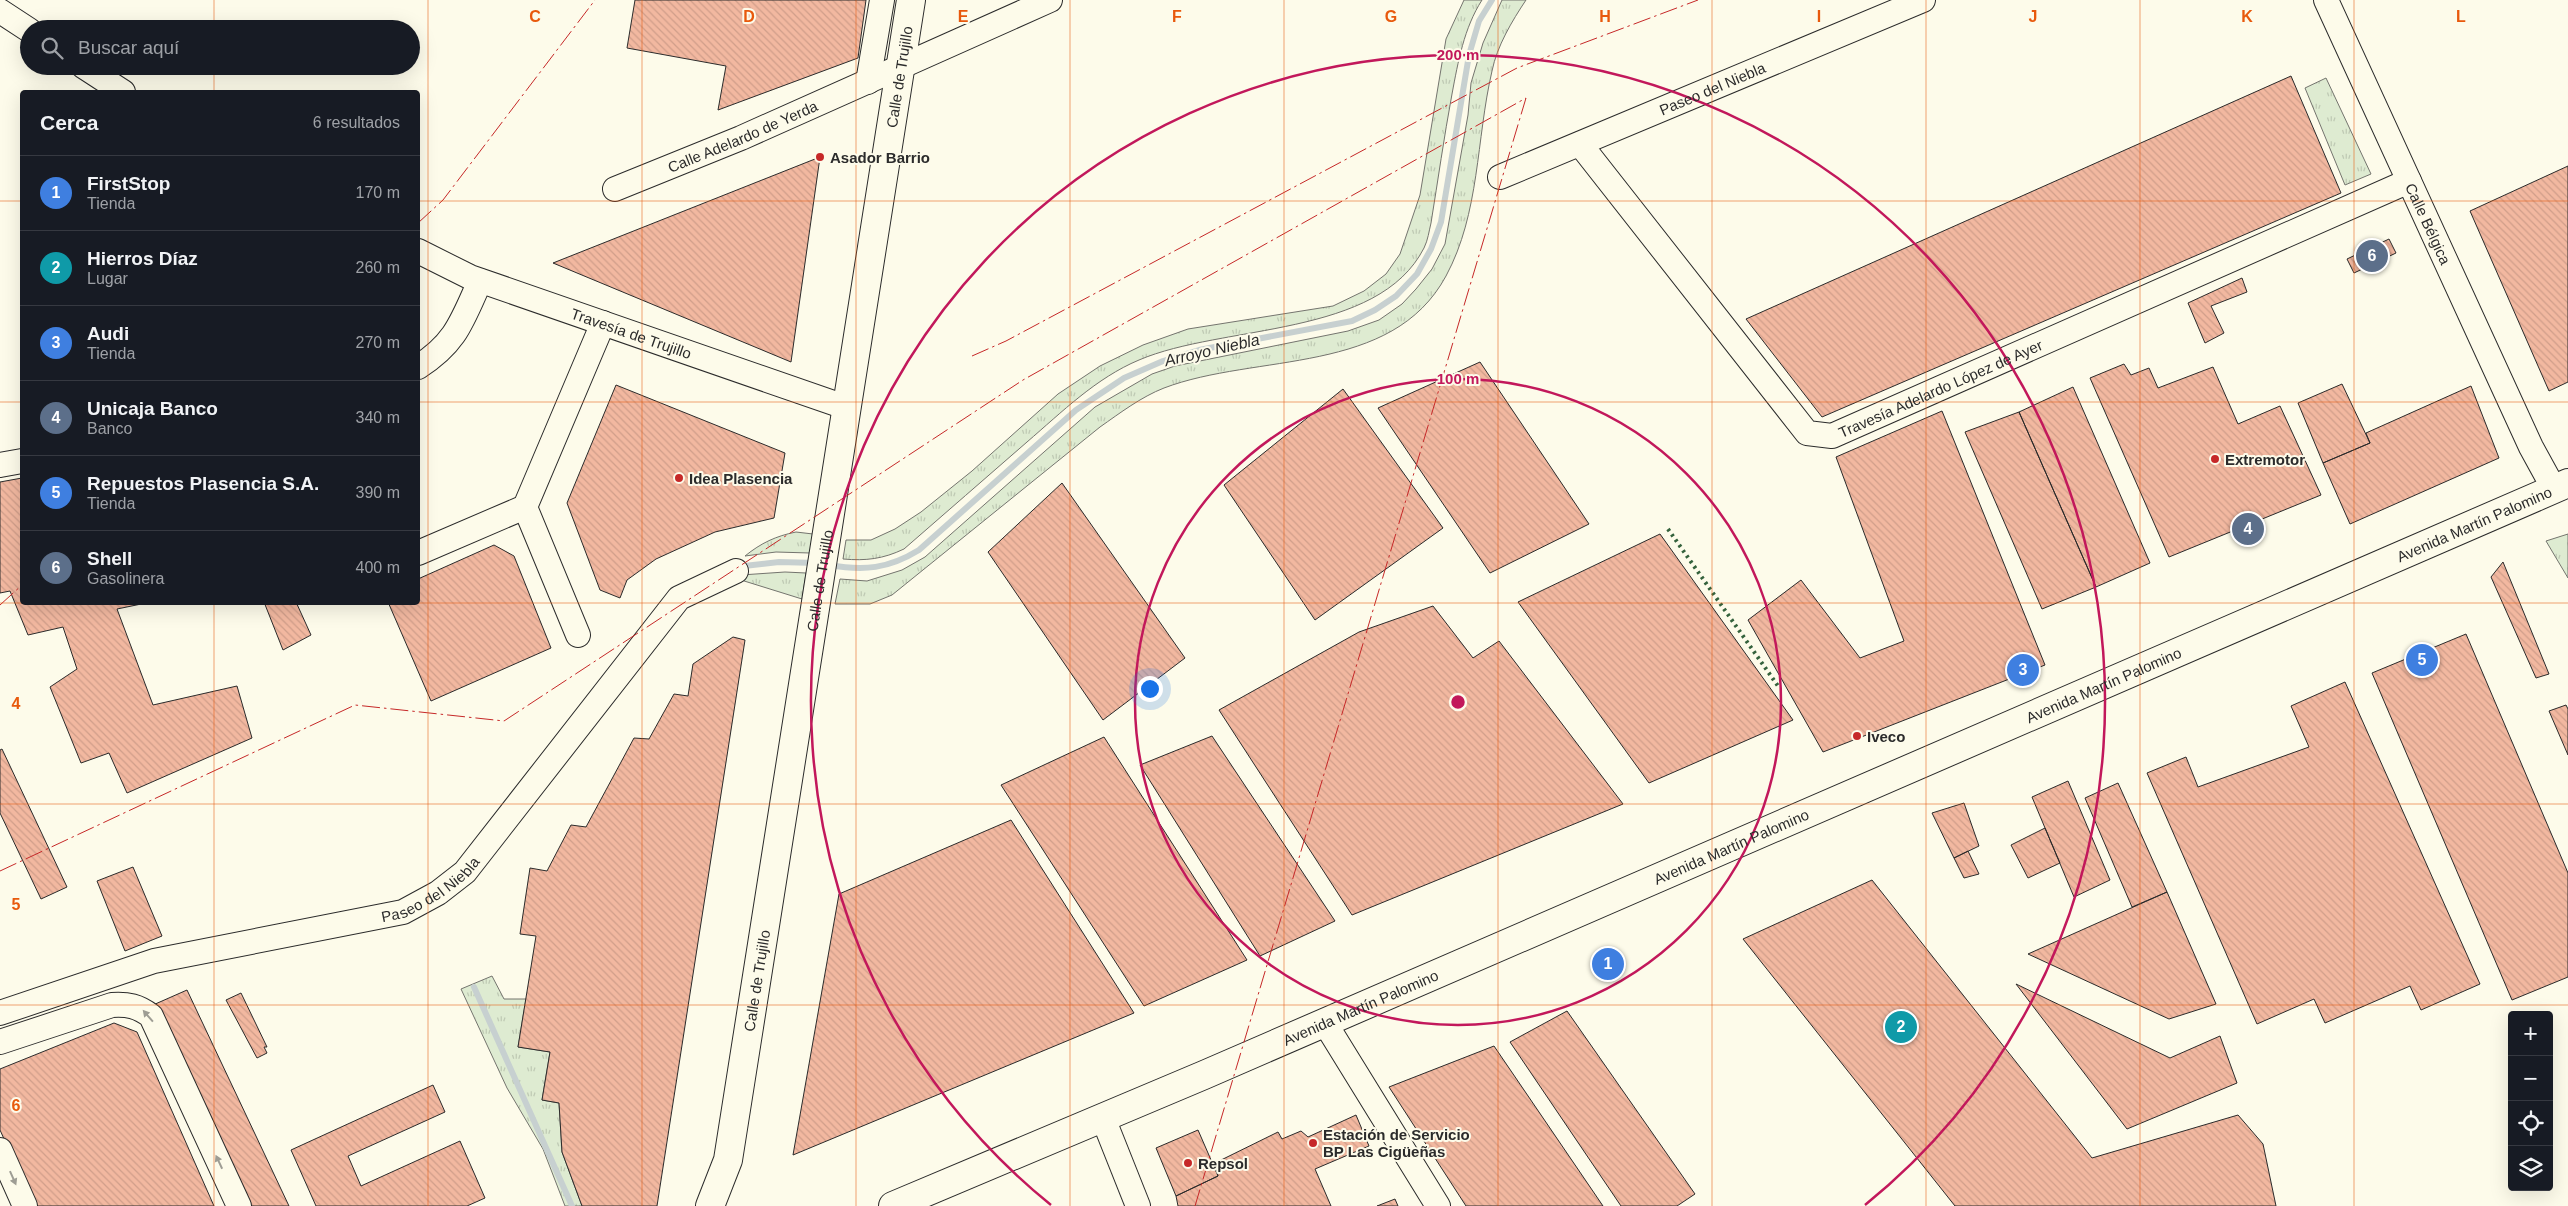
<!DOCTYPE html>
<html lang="es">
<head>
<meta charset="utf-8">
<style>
  body { margin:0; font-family:Helvetica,sans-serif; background:#20242c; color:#f1f3f6 }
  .controls { position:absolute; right:15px; bottom:15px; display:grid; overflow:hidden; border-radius:5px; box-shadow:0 5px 20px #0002 }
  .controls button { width:45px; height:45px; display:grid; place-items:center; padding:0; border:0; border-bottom:1px solid #363941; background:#171b24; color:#f1f3f6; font:25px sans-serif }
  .you { position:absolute; left:1149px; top:688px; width:18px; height:18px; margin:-12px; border:4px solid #fff; border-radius:50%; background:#1a73e8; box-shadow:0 0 0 8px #1a73e833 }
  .badge { display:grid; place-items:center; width:32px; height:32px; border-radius:50%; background:#0f766e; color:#fff; font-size:16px; font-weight:700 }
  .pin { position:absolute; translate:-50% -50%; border:2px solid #fff; box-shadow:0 1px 5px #0006 }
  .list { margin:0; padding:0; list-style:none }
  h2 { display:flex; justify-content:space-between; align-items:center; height:65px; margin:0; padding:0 20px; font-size:21px }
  h2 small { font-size:16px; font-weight:400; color:#9ea1a6 }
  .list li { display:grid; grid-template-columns:32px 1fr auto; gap:15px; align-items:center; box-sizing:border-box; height:75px; padding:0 20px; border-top:1px solid #363941 }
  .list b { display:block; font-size:19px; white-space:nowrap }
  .list p { margin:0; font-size:16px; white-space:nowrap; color:#9ea1a6 }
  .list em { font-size:16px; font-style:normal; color:#9ea1a6 }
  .icon { flex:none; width:28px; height:28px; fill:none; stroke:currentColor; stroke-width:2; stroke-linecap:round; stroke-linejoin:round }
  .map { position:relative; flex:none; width:2568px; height:1206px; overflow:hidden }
  .search { position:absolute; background:#171b24; box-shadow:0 5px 20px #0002; left:20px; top:20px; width:400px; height:55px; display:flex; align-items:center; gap:12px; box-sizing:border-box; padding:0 18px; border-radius:28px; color:#9ea1a6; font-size:19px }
  .panel { position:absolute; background:#171b24; box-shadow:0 5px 20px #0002; left:20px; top:90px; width:400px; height:515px; border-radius:5px }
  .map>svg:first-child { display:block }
  .grass { fill:url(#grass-tufts); stroke:#74746e }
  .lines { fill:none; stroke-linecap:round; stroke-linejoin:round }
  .stream { stroke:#c7d0d0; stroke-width:6 }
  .building { fill:url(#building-back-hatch); stroke:#2b2b2b }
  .minor-casing { stroke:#2b2b2b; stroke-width:26 }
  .major-casing { stroke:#2b2b2b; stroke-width:30 }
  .minor { stroke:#fdfbea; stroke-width:24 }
  .major { stroke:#fdfbea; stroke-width:28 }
  .hedge { stroke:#34623c; stroke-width:4; stroke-dasharray:2.5 4; stroke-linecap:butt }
  .power { stroke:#c62828; stroke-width:1; stroke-dasharray:18 4 2.5 4; stroke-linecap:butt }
  .oneway { fill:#9e9d94 }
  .grid { fill:none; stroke:#e8590c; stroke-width:1; stroke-opacity:0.55 }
  .ring { fill:none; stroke:#c2185b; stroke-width:2.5 }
  .poi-dot { fill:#c62828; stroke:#fdfbea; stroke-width:2 }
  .labels { text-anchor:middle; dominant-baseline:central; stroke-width:4; stroke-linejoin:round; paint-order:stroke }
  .street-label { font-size:15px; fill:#2b2b2b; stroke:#fdfbea }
  .poi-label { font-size:15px; font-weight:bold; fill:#2b2b2b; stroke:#fdfbea; text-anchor:start }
  .water-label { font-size:16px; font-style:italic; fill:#2b2b2b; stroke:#fdfbea }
  .grid-label { font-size:16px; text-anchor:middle; font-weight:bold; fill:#e8590c; stroke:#fdfbea; stroke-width:4; stroke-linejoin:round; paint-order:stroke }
  .centre { fill:#c2185b; stroke:#fdfbea; stroke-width:2.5 }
  .ring-label { font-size:15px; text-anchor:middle; font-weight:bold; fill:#c2185b; stroke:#fdfbea; stroke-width:4; stroke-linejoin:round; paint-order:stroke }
</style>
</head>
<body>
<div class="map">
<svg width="2568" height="1206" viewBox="0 0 2568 1206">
  <defs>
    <pattern id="grass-tufts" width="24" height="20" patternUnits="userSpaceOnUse" patternTransform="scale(1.25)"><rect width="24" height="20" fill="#deebd1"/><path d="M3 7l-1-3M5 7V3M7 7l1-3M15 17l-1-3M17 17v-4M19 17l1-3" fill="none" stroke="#bfcab4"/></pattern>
    <pattern id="building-back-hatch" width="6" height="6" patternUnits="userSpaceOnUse" patternTransform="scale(1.25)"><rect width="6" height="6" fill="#f2b8a0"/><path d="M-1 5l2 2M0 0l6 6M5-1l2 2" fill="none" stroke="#d09e8a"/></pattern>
  </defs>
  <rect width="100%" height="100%" fill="#fdfbea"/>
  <path class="grass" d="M1464 0H1482C1464 28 1458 62 1452 94 1444 137 1438 180 1431 223 1429 231 1428 240 1424 248 1378 338 1223 324 1139 360 1096 378 1062 412 1027 442 986 478 945 513 904 549 883 559 866 561 843 559L846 540H871L895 529 921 512 972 471 1058 394 1100 366 1143 345 1188 329 1333 306 1364 291 1386 274 1400 254 1420 195 1446 39Z
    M1502 0H1526C1512 21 1497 46 1492 71 1476 140 1480 213 1446 276 1392 376 1256 353 1164 388 1141 397 1120 413 1100 427L892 595 870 604H835L840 579 867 581 902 570 925 557 1095 407 1152 374 1175 366 1348 331 1379 320 1402 304 1416 289 1432 269 1445 244 1468 115 1471 83 1483 43Z
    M2326 78 2371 174 2345 185 2305 88Z
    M796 532 813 534 810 553 776 552 745 556C761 543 776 536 796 532Z
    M2568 534V578L2546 541Z
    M785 572 806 573 802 599 741 580V575Z
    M492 976 504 999H526L518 1047 550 1052 542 1100 559 1103 562 1152 582 1206H565L543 1149 507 1088 461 989Z"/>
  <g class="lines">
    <path class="stream" d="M829 565C864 571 888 569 919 550L1076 410 1124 378 1163 361 1199 350 1352 321 1375 310 1396 296 1417 274 1431 249 1441 222 1469 55 1479 21 1492 0
      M744 566 779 562 817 563
      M474 987 572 1206"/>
  </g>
  <path class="building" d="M635 0H866L858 58 718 110 726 66 627 48Z
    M2291 76 2341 193 1822 417 1746 319Z
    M820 157 791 362 553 263Z
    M2568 166V382L2549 391 2470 211Z
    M2389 239 2396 253 2354 273 2347 259Z
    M2242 278 2247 292 2211 306 2224 333 2205 343 2188 303Z
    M1480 362 1589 524 1490 573 1378 408Z
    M2124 364 2131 375 2149 368 2158 388 2213 367 2238 424 2280 406 2321 495 2169 557 2090 378Z
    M2342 384 2370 443 2323 463 2298 403Z
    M616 385 785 453 774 518 715 532 656 559 627 580 620 598 600 590 567 503Z
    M2471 386 2499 458 2350 524 2323 463 2370 443 2366 433Z
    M2073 387 2150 563 2096 587 2019 412Z
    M1343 389 1443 528 1315 620 1224 485Z
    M1942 411 2045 665 1823 752 1748 620 1801 580 1860 658 1904 641 1836 457Z
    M2019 412 2096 587 2042 609 1965 432Z
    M22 478V602H151L117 609 153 705 237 686 252 738 127 793 109 753 81 763 50 687 77 669 63 627 28 635 10 591 0 593V482Z
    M1062 483 1185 658 1103 720 988 552Z
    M1660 534 1793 720 1649 783 1518 602Z
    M494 545 514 556 551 648 431 701 388 602H418V579Z
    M2503 562 2549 674 2536 678 2491 577Z
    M264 602H296L311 635 283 650Z
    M1433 606 1473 658 1499 641 1623 804 1352 915 1219 710 1359 632Z
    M2466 634 2568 873V977L2512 1000 2372 673Z
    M733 637 745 640 657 1206H582L562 1152 559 1103 542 1100 550 1052 518 1047 536 936 520 934 530 868 547 871 571 825 586 827 634 738 649 739 674 694 688 696 693 664Z
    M2345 682 2480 984 2421 1010 2410 986 2325 1023 2314 999 2257 1024 2147 773 2186 757 2198 787 2309 747 2291 706Z
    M2566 705 2568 709V755L2549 711Z
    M1212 736 1335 921 1260 956 1140 765Z
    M1104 737 1247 960 1144 1006 1001 785Z
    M2 749 67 887 41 899 0 813V750Z
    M2068 781 2110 880 2074 897 2032 797Z
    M2118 783 2167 892 2132 907 2085 798Z
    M1964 803 1979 846 1954 858 1932 813Z
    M1011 820 1134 1013 793 1155 839 894Z
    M2045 828 2060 863 2028 878 2011 845Z
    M1968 851 1979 874 1964 878 1954 858Z
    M133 867 162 936 125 951 97 881Z
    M1872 880 2092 1158 2238 1115 2263 1144 2276 1206H1955L1743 939Z
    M2167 892 2216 1004 2169 1019 2028 954Z
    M2016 984 2170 1058 2220 1036 2237 1083 2127 1129Z
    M187 990 289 1206H248L153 1005Z
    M241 993 267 1047H264L267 1053 257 1058 226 1000Z
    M1567 1011 1695 1194 1677 1206H1621L1510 1042Z
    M114 1023 137 1032 214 1206H34L0 1130V1069Z
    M1494 1046 1603 1206H1466L1389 1087Z
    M433 1085 445 1112 348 1156 361 1186 460 1141 485 1198 467 1206H316L291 1150Z
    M1356 1115 1369 1146 1315 1169 1331 1206H1178L1176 1196 1218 1176 1215 1163 1278 1132 1282 1139 1301 1131 1308 1137Z
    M1198 1130 1218 1176 1176 1196 1156 1148Z
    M1395 1199 1398 1206H1377Z"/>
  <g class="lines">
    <defs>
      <g id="minor">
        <path id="s1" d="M2326 0 2531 447 2554 489"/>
        <path d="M0 11 29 30"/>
        <path d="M83 66 123 92"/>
        <path d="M868 82 882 0"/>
        <path id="s2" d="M1580 144 1807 433 1832 436 2409 181"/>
        <path id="s3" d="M1500 177 1923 0"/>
        <path id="s4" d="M615 189 741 138 1050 0"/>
        <path id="s5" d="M418 251 470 277 848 408"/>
        <path d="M418 367C456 343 462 321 480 281"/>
        <path d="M0 465 22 461"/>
        <path d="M525 507 578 635"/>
        <path d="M418 553 525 507 603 323"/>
        <path id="s6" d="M0 1013 154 961 403 912 438 893 465 872 679 598 736 571"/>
        <path d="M1325 1023 1438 1206"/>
        <path d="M0 1042 112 1005C128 1004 138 1006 151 1016L239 1206"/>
        <path d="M1103 1118 1138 1206"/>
        <path d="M0 1150 25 1206"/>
      </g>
      <g id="major">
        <path id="s7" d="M710 1206 728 1160 911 0"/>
        <path id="s8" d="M893 1206 1204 1075 2568 483"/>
      </g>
    </defs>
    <use href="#minor" class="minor-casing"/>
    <use href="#major" class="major-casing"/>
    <use href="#minor" class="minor"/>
    <use href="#major" class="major"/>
    <path class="hedge" d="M1668 529 1778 686"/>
    <path class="power" d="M418 223 443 200 595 0
      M972 356 1006 341 1517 68 1698 0
      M0 605 22 585
      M0 871 355 705 504 721 1023 380 1526 98 1195 1206"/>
  </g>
  <defs><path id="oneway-solid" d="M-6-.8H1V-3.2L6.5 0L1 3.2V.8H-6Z" transform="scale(1.25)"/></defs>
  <g class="oneway">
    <use href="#oneway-solid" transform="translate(148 1016) rotate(-131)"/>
    <use href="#oneway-solid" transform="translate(219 1162) rotate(-115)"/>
    <use href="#oneway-solid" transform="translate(13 1178) rotate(66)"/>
  </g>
  <path class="grid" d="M214 0V29M428 0V1206M642 0V1206M856 0V1206M1070 0V1206M1284 0V1206M1498 0V1206M1712 0V1206M1926 0V1206M2140 0V1206M2354 0V1206M214 66V92M0 201H22M418 201H2568M0 402H22M418 402H2568M214 602V1206M0 603H2568M0 804H2568M0 1005H2568"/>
  <g class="ring">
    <circle cx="1458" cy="702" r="323"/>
    <path d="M1051 1205A647 647 0 1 1 1865 1205"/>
  </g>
  <g class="poi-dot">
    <circle cx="820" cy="157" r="5"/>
    <circle cx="2215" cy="459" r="5"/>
    <circle cx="679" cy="478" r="5"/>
    <circle cx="1857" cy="736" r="5"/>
    <circle cx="1313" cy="1143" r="5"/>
    <circle cx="1188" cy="1163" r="5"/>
  </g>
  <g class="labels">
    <g class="street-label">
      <text stroke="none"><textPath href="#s7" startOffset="1146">Calle de Trujillo</textPath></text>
      <text stroke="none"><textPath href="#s3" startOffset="230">Paseo del Niebla</textPath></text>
      <text stroke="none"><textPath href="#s4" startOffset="138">Calle Adelardo de Yerda</textPath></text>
      <text stroke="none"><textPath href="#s1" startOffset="246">Calle Bélgica</textPath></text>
      <text stroke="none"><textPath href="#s5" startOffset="229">Travesía de Trujillo</textPath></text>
      <text stroke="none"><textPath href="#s2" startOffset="511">Travesía Adelardo López de Ayer</textPath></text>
      <text stroke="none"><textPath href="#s8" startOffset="1722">Avenida Martín Palomino</textPath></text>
      <text stroke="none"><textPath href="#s7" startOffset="636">Calle de Trujillo</textPath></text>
      <text stroke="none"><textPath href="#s8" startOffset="1318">Avenida Martín Palomino</textPath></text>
      <text stroke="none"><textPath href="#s8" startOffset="912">Avenida Martín Palomino</textPath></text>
      <text stroke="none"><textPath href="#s6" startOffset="451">Paseo del Niebla</textPath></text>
      <text stroke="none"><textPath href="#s7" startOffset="231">Calle de Trujillo</textPath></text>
      <text stroke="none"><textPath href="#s8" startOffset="508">Avenida Martín Palomino</textPath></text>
    </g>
    <g class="poi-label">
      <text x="830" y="157">Asador Barrio</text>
      <text x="2225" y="459">Extremotor</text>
      <text x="689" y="478">Idea Plasencia</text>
      <text x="1867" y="736">Iveco</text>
      <text x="1323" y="1134">Estación de Servicio<tspan x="1323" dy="17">BP Las Cigüeñas</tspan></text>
      <text x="1198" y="1163">Repsol</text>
    </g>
    <g class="water-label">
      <text transform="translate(1212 350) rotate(-13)">Arroyo Niebla</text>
    </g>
  </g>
  <g class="grid-label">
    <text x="535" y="22">C</text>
    <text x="749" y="22">D</text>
    <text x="963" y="22">E</text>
    <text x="1177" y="22">F</text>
    <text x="1391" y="22">G</text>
    <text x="1605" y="22">H</text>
    <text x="1819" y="22">I</text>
    <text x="2033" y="22">J</text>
    <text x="2247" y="22">K</text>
    <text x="2461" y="22">L</text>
    <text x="16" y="709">4</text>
    <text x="16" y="910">5</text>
    <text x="16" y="1111">6</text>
  </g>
  <circle cx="1458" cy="702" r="8" class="centre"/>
  <g class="ring-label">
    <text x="1458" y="60">200 m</text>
    <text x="1458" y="384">100 m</text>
  </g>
</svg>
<div class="controls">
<button>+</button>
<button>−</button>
<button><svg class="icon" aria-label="locate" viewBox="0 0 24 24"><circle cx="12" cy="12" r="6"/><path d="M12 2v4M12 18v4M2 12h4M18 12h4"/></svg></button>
<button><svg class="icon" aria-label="layers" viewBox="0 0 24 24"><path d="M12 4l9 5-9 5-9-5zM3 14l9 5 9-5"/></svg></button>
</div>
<div class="you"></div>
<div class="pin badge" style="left:1608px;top:964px;background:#3f7fe0">1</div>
<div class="pin badge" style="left:1901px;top:1027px;background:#0f9aa8">2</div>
<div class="pin badge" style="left:2023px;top:670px;background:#3f7fe0">3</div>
<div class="pin badge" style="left:2248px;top:529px;background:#5c6f8a">4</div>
<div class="pin badge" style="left:2422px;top:660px;background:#3f7fe0">5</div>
<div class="pin badge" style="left:2372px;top:256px;background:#5c6f8a">6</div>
<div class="search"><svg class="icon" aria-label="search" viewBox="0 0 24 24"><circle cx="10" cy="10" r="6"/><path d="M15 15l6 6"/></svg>Buscar aquí</div>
<section class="panel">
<h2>Cerca<small>6 resultados</small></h2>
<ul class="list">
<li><span class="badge" style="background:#3f7fe0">1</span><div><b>FirstStop</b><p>Tienda</p></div><em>170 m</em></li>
<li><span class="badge" style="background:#0f9aa8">2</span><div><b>Hierros Díaz</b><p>Lugar</p></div><em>260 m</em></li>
<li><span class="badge" style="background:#3f7fe0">3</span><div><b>Audi</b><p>Tienda</p></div><em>270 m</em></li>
<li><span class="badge" style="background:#5c6f8a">4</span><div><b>Unicaja Banco</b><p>Banco</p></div><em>340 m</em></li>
<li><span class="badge" style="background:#3f7fe0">5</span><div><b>Repuestos Plasencia S.A.</b><p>Tienda</p></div><em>390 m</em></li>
<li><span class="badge" style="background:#5c6f8a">6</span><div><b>Shell</b><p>Gasolinera</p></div><em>400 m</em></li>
</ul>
</section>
</div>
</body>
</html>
